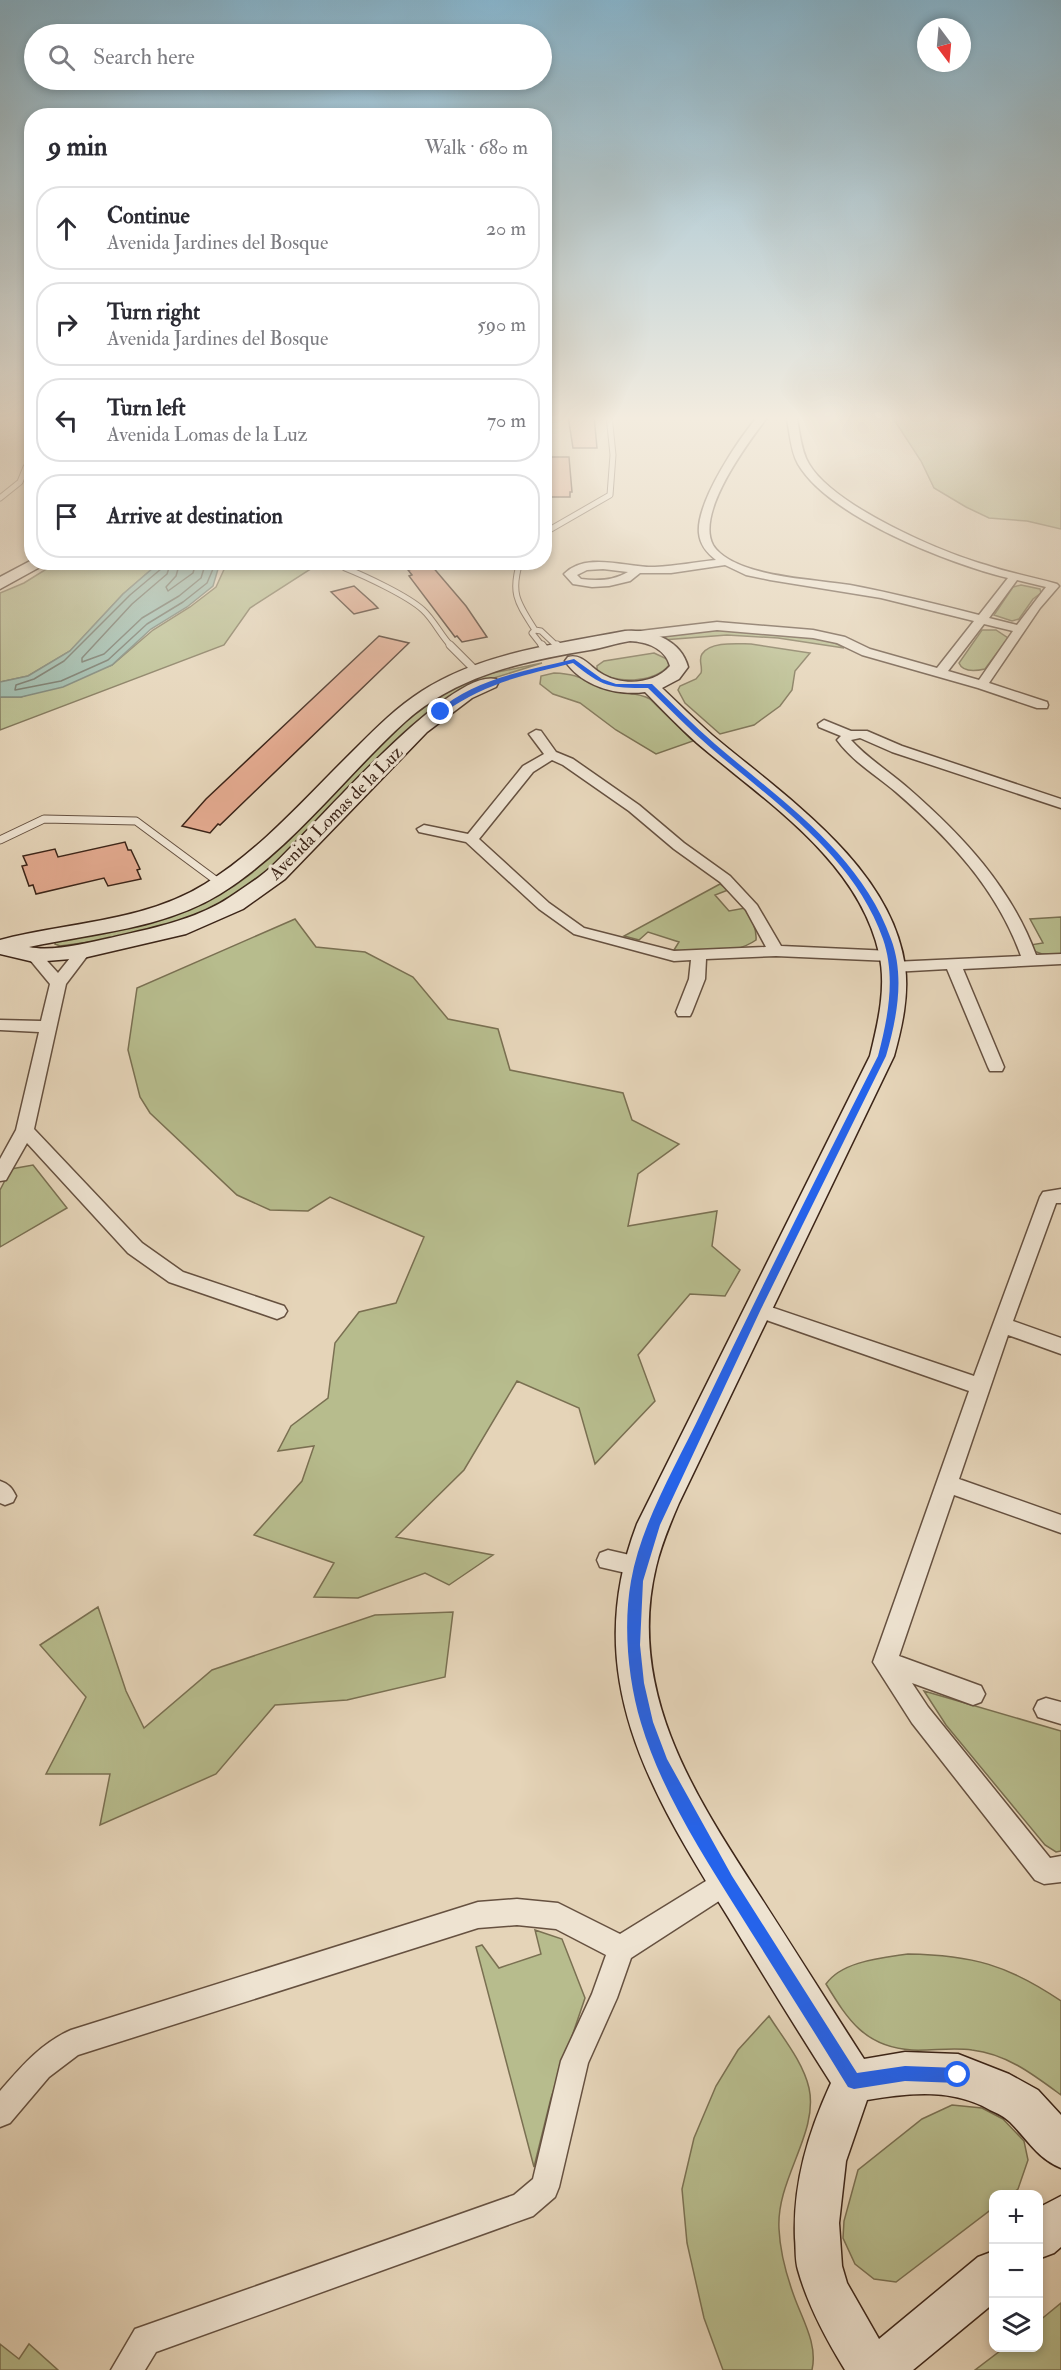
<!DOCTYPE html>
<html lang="en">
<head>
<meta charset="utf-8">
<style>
  body { margin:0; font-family:"IM FELL Double Pica",serif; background:#f2f2f3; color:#2b2b33 }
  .controls { position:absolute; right:18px; bottom:18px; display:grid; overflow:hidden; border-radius:12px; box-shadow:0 3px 9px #0003 }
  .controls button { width:54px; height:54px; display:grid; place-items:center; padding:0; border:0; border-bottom:2px solid #e1e1e2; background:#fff; color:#2b2b33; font:30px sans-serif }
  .compass { position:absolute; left:917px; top:18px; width:54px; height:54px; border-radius:50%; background:#fff; box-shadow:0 3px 9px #0003; rotate:164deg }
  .stop { position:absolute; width:18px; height:18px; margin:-14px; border:4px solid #2563eb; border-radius:50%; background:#fff }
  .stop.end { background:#2563eb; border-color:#fff; box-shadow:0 2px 6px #0008 }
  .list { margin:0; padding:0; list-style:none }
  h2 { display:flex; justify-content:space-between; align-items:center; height:78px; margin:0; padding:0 24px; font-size:26px }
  h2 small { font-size:20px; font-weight:400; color:#7c7c81 }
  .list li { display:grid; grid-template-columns:39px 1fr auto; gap:18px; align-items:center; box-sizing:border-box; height:84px; margin:0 12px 12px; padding:0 12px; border:2px solid #e1e1e2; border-radius:24px }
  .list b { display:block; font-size:22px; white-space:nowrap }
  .list p { margin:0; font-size:20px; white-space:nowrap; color:#7c7c81 }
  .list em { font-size:20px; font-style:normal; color:#7c7c81 }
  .icon { flex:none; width:33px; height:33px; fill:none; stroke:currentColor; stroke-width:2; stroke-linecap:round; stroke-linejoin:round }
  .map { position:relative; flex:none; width:1061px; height:2370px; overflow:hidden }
  .search { position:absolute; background:#fff; box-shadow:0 3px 9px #0003; left:24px; top:24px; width:528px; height:66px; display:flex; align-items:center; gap:15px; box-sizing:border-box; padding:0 21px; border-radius:33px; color:#7c7c81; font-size:22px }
  .panel { position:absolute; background:#fff; box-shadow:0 3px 9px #0003; left:24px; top:108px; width:528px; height:462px; border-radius:24px }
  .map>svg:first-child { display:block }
  .green { fill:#b7bc8d; stroke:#7a7052; stroke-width:1.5 }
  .water { fill:#96b8aa; stroke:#727d70; stroke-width:1.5 }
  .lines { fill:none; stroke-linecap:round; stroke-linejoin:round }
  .shore { stroke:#696e61; stroke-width:1.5 }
  .building { fill:#e1a88d; stroke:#3c2518; stroke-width:1.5 }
  .lane-far1-casing { stroke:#665140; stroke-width:7 }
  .lane-casing { stroke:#665140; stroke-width:9 }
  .street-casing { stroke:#665140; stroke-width:3 }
  .secondary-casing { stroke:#3c2518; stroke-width:3 }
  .lane-far1 { stroke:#eee3d1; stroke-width:5 }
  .lane { stroke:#eee3d1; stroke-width:7 }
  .street { fill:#eee3d1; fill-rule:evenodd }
  .secondary { fill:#eee3d1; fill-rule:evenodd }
  .route { fill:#2563eb }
  .labels { text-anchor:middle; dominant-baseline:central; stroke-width:6; stroke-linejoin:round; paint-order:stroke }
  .far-street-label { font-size:18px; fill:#3c2518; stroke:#eee3d1 }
</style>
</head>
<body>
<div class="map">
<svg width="1061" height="2370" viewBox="0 0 1061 2370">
  <rect width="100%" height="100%" fill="#e5d4b8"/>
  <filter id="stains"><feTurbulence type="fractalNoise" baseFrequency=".00333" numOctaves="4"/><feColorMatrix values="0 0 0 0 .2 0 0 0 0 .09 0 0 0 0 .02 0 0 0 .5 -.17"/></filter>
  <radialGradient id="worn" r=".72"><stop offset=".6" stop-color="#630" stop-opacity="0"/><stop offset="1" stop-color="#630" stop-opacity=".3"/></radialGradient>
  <path class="green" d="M891 415H1061V529L1027 521 989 518 966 507 934 488 921 461Z
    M56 563H159L123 594 70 651 28 676 0 682V593L24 583Z
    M227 563H320L250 608 224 645 0 730V697H21L112 665 153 630 190 607 216 587Z
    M1021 585 1040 589 1041 593 1033 599 1019 619 1012 621 994 615 1013 587Z
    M727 629C755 632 824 633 844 648L778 638 727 635 662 640 672 633Z
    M982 630H996L1008 638 985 669C976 671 963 673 959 663Z
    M751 644 810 653 795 671 792 690 780 706 754 725 720 734 685 703 678 690 680 686 696 679 701 673C703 667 698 660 702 654 711 641 738 644 751 644Z
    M654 653 669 660V665C656 683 613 685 597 670V666L604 661Z
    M542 663 481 682 448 698 428 712 265 876 213 908 175 924 105 940 60 946 55 944 56 941 169 917 205 902 234 886 252 873 400 722 415 709 473 677Z
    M554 673C583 674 584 682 608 689 622 694 637 692 650 699L693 741 656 754 616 730 580 703 553 694 540 684 541 676Z
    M720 884 728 890 715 895 729 911 745 908C751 917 757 929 756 940 735 955 698 953 674 950L679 942 648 932 639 940 624 936Z
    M1061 917V954H1042L1031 950 1030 945 1043 943 1030 919Z
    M295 919 316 947 365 952 413 977 448 1019 498 1029 510 1070 623 1093 632 1120 679 1144 638 1174 628 1226 717 1211 712 1246 740 1270 725 1296 690 1294 638 1355 655 1401 595 1464 579 1408 517 1381 464 1470 396 1537 493 1555 449 1585 425 1573 358 1598 314 1597 334 1563 254 1535 302 1481 314 1446 278 1451 291 1426 328 1398 335 1343 359 1312 396 1303 424 1237 330 1197 308 1211 270 1210 237 1195 150 1113 140 1097 128 1050 137 988Z
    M33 1165 67 1208 0 1247V1190L11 1169Z
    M98 1607 126 1691 144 1728 212 1670 375 1615 453 1612 445 1677 347 1700 275 1705 216 1774 100 1825 110 1774H46L86 1697 40 1645Z
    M924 1691 1061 1731V1851L1056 1852 1045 1845 946 1725Z
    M535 1930 562 1939 585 1998 551 2098 534 2167 476 1947 482 1945 499 1968 541 1954Z
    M908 1954C972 1955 1008 1965 1061 2001V2095C1034 2075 1007 2054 972 2050 952 2047 932 2051 912 2050 865 2047 848 2020 826 1984 842 1961 882 1958 908 1954Z
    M769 2016C783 2038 803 2062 809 2088 819 2133 776 2179 779 2229 780 2252 786 2274 794 2296 802 2319 818 2344 812 2370H723L704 2318 687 2243 682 2189 694 2138 716 2086 738 2050Z
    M952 2105 982 2108 1003 2119 1024 2141 1028 2160 1018 2189 1011 2194H994L993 2208 896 2282 874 2279 855 2264 843 2238 844 2221 858 2170 922 2119Z
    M1061 2303V2370H975L1004 2348H1038L1039 2321Z
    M0 2344 19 2359 29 2344 58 2370H0Z"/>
  <path class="water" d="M160 562 223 563 218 569 213 586 187 607 151 629 112 665 63 687 21 697H0V682L28 676 70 651 123 594Z"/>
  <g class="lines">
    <path class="shore" d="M163 562 161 569 130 595 64 661 34 679 16 685 15 690 61 681 108 660 147 624 183 602 207 583 216 562
      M171 562 167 574 132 604 82 658V662L104 654 142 618 179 596 201 578 206 562
      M180 562 176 576 166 587 168 591 193 573 196 562"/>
  </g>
  <path class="building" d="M571 415 594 416 597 448H573L568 416Z
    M544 457H569L572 492H570V497H547L544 493Z
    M431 565 466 606 487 637 462 642 457 636 455 637 409 576 412 575 408 570Z
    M354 586 373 603 378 608 354 614 331 592Z
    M379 636 409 643 220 825 218 824 210 833 182 826 206 799Z
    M125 842 128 850H131L140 869 137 870 141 879 108 886 104 878 36 894 33 885 29 886 22 866 27 865 23 856 55 849 58 857Z"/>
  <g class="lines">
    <defs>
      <path id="lane-far1" d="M0 498 20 482 26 467
        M544 533 610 495 613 455 609 415
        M354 562 345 568C365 576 408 596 423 610 434 620 441 636 452 647
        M520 562C510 594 518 603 535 630L532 633 543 647
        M535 630 541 631 558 647"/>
      <path id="lane" d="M450 645 476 671
        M542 645 548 653
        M557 645 562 650
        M0 840 44 819 136 821 221 884"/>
      <path id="street" d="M759 415H769C750 440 695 512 713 545 721 558 741 566 755 570 786 579 818 580 850 585 893 593 936 604 979 615L1008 578C950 564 829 517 798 464 790 450 790 431 786 415H796C800 430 800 449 809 464 834 506 938 551 986 565 1009 573 1033 577 1057 584L1059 586 1040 608 989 683 1047 702 1048 705 1047 708H1037L978 688 862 655 837 643 813 638 717 630 632 640 626 636 632 632 717 622 813 630 845 637 870 649 937 668 974 621 881 598 770 580 746 575 725 565 671 573H640L630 581 609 586 592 587 573 584 564 574C586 551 628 568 655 567 676 566 696 562 716 560 707 553 700 545 699 533 696 502 739 438 759 415ZM603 569 628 572C613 581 597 581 581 579L577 575 587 570ZM1017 580 1046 587 1017 625 989 618ZM984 624 1013 631 979 680 948 671Z
        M824 720 851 731H867L902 746 1061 799V808L892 752 860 738 851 740C867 758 890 772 908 788 962 835 1011 887 1036 955L1061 954V964L963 969 1004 1067 1002 1071H990L988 1067 947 969 893 972 885 967 893 962 1021 956C997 889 949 838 896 792 877 776 852 761 837 740L841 736 819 727 818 724Z
        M536 730 541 731 556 752 573 759 639 805 684 843 730 876 757 905 781 946 891 951 899 956 891 961 776 956 706 959 705 979 692 1012 690 1016H678L676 1012 689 979 691 960 674 961 574 934 539 909 466 842 419 832 417 829 424 825 468 834 523 766 544 754 529 734ZM552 760 563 765 629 811 674 849 720 882 746 910 766 947 674 951 584 928 549 903 479 839 533 772Z
        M83 946 91 951 66 984 34 1129 142 1243 183 1272 284 1306 287 1311 284 1316 277 1319 169 1282 128 1253 27 1143 6 1180 0 1181V1159L16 1130 39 1032 0 1030V1020L41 1021 50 984 26 955 29 952H39L58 973 78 948Z
        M1061 1189V1203H1056L1013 1321 1061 1338V1354L1008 1335 959 1479 1061 1515V1533L954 1495 899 1656 981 1686 985 1694 981 1702 973 1705 912 1683 928 1707 1050 1858 1061 1856V1882L1044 1884 1035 1880 912 1723 873 1662 969 1391 749 1314 746 1309 749 1304 756 1302 974 1376 1040 1197 1043 1192Z
        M0 1481C9 1484 12 1488 16 1496L13 1502 5 1505 0 1503Z
        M608 1550 647 1559 650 1566 647 1573 639 1576 600 1567 597 1560 600 1553Z
        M1046 1698 1061 1702V1724L1038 1717 1034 1709 1038 1701Z
        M727 1868 736 1872 740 1881 736 1890 631 1958 617 1998 588 2063 559 2187 555 2197 533 2216 156 2352 145 2370H111L135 2329 514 2195 533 2179 561 2061 592 1994 606 1955 556 1929 517 1925 478 1928 78 2055 49 2077 10 2123 0 2127V2091C21 2067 41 2043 71 2030L478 1902 517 1899 558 1903 620 1934Z"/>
      <path id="secondary" d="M32 560V562H49L0 589V577Z
        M625 631C651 629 681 640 688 667L679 679 662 688C679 704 695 720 712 735 783 795 891 866 905 966 909 996 902 1027 894 1056L679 1503C670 1524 661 1545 656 1567 627 1688 691 1790 754 1887 791 1944 827 2002 864 2059L905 2052 958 2054 1009 2074 1038 2090 1061 2115V2168C1038 2159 1027 2139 1010 2122 1005 2117 997 2113 990 2110 952 2088 909 2093 867 2100L846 2161 839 2223 842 2266 847 2283 879 2339 978 2257 994 2251V2303L913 2370H845C826 2339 808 2306 798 2270 795 2260 796 2249 795 2238 793 2183 808 2133 831 2083 796 2028 762 1973 728 1917 650 1791 579 1676 637 1524L870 1056C878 1023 887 987 879 953 858 860 765 801 697 743 679 727 662 709 645 692 616 696 582 686 565 661L568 657C583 653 591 669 604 675 624 686 654 684 670 666 665 648 647 642 630 641 616 643 603 648 590 650 524 661 458 675 406 721 344 777 292 849 220 894 163 929 93 933 29 947 51 952 88 943 110 938 149 929 196 920 230 897 243 888 258 879 270 868 308 834 449 667 496 679L498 683 496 687 472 698 427 732 285 879 243 909 186 934 83 958 34 962 0 954V940C68 922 144 922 205 884 262 849 309 794 357 747 377 727 397 707 422 691 481 653 557 644 625 631Z
        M1061 2196V2247L1054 2253 1038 2259V2208Z"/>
    </defs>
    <use href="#lane-far1" class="lane-far1-casing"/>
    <use href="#lane" class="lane-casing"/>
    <use href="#street" class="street-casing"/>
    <use href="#secondary" class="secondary-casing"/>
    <use href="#lane-far1" class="lane-far1"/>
    <use href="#lane" class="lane"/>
    <use href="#street" class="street"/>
    <use href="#secondary" class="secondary"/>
  </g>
  <linearGradient id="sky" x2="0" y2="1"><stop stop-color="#87b6cf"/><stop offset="0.56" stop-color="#f3ecdf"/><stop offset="1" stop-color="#f3ecdf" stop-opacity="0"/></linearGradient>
  <rect width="1061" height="747" fill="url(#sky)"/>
  <path class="route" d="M574 659 602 679 616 684H652C673 704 693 725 715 744 780 800 861 854 891 939 905 976 897 1018 886 1056L761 1309 660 1525 643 1581 640 1645 644 1683 653 1722 667 1759 732 1876 857 2073 905 2066 958 2068 963 2070 966 2075 963 2081 958 2083 905 2081 854 2089 848 2087C812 2028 775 1970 738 1911 701 1852 661 1790 641 1723 628 1680 623 1626 631 1581 641 1523 677 1464 702 1411 759 1292 818 1174 878 1056 888 1018 896 977 883 939 854 856 774 802 711 748 689 729 669 708 648 688 609 688 603 687 573 663 521 676 488 682 443 713L437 712C474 678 527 671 574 659Z"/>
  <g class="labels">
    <g class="far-street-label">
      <text transform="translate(336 813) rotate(-45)">Avenida Lomas de la Luz</text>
    </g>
  </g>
  <rect width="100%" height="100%" filter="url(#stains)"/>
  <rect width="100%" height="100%" fill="url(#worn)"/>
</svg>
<div class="controls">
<button>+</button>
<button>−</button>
<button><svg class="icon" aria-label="layers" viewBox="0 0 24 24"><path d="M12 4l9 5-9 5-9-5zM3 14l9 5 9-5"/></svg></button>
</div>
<svg class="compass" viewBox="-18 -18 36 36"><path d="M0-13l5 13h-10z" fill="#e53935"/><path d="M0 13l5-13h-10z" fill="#7c7c81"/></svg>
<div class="stop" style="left:958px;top:2075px"></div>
<div class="stop end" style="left:441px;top:712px"></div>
<div class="search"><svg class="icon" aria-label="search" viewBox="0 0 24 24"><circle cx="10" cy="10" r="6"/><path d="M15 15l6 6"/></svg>Search here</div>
<section class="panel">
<h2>9 min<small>Walk · 680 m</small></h2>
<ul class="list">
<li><svg class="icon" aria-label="ahead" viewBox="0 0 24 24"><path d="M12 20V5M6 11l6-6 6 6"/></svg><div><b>Continue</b><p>Avenida Jardines del Bosque</p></div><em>20 m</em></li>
<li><svg class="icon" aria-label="right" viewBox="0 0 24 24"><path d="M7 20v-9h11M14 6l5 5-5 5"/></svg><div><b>Turn right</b><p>Avenida Jardines del Bosque</p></div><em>590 m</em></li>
<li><svg class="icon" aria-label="left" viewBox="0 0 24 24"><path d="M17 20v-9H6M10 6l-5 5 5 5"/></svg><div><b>Turn left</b><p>Avenida Lomas de la Luz</p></div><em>70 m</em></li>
<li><svg class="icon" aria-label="arrive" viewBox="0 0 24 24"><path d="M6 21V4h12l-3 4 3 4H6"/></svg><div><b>Arrive at destination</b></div></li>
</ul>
</section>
</div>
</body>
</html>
